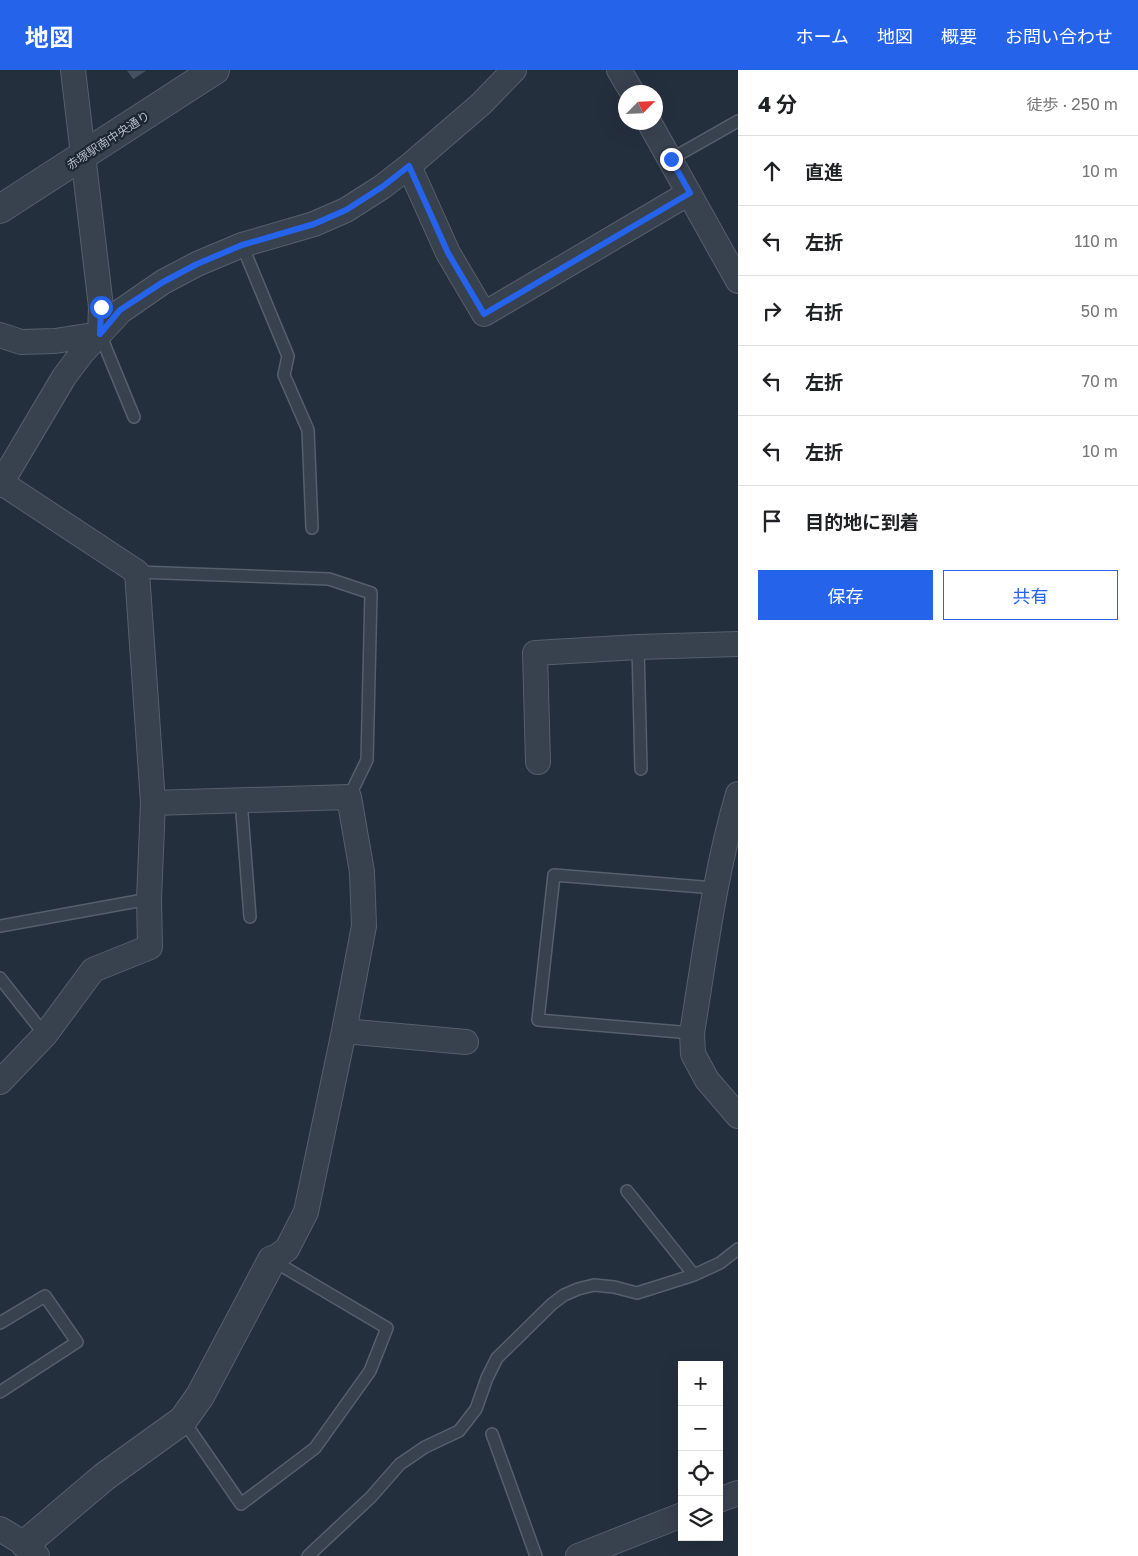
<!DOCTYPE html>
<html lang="ja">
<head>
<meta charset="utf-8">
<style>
  body { margin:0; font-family:"Golos Text","Noto Sans JP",sans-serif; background:#f6f6f6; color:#202124 }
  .controls { position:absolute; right:15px; bottom:15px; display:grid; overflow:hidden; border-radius:0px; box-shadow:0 5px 20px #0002 }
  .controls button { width:45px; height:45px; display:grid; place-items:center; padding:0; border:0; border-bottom:1px solid #e0e0e0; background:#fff; color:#202124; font:25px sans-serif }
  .compass { position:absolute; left:618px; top:15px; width:45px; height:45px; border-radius:50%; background:#fff; box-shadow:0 5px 20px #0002; rotate:66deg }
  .stop { position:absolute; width:15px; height:15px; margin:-11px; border:4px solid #2563eb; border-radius:50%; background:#fff }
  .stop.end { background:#2563eb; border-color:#fff; box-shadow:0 1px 5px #0008 }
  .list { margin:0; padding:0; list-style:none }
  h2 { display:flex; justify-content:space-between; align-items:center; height:65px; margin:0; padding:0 20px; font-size:21px }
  h2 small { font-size:16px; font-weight:400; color:#757577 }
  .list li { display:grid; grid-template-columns:32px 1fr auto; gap:15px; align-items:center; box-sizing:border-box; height:70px; padding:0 20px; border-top:1px solid #e0e0e0 }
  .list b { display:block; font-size:19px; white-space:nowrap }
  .list em { font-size:16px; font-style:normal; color:#757577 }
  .actions { display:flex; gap:10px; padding:15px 20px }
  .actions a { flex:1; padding:11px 0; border:1px solid #2563eb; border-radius:0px; text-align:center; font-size:18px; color:#2563eb }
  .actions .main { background:#2563eb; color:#fff }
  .icon { flex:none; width:28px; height:28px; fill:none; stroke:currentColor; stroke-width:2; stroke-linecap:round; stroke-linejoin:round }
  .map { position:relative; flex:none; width:738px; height:1486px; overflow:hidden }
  header { display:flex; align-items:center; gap:30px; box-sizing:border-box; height:70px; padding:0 25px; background:#2563eb; color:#fff }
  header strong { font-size:24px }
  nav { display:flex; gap:28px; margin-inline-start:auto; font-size:18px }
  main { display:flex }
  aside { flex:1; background:#fff }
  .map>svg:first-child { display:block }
  .building { fill:#455162; stroke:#1f2835 }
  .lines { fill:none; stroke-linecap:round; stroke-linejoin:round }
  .service-casing { stroke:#565f6c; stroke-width:14 }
  .minor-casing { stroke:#565f6c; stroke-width:26 }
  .tertiary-casing { stroke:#565f6c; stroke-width:30 }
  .service { stroke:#38414e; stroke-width:11 }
  .minor { stroke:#38414e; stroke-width:24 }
  .tertiary { stroke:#38414e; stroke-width:28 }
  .route { stroke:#2563eb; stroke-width:6 }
  .labels { text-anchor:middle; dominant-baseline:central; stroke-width:4.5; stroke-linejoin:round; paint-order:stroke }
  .street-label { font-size:12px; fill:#b4bcc9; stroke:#1d2633 }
</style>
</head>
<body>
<header>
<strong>地図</strong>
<nav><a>ホーム</a><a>地図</a><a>概要</a><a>お問い合わせ</a></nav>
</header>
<main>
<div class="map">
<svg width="738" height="1486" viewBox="0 0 738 1486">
  <rect width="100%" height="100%" fill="#242f3e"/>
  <path class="building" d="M126 0H148L133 10Z"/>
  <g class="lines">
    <defs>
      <path id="service" d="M671 89 738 51
        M242 175 288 286 284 305 308 360 312 458
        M100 264 134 347
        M137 502 329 509 371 523 367 690 349 727
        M638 577 641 699
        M241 730 250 847
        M0 856 149 829
        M0 908 45 965
        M692 963 538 950 554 805 715 818
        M627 1121 694 1205
        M0 1253 45 1226 77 1272 0 1322
        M183 1350 241 1434 315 1378 370 1301 387 1258 272 1190
        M492 1364 536 1486
        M308 1486 371 1427 400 1394 425 1377 459 1361 476 1339 487 1308 497 1288 552 1234 564 1225 578 1219 594 1215 614 1217 637 1223 694 1205 720 1193 738 1179"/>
      <path id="minor" d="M619 0 632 22
        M649 52 738 211
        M409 96 448 183 484 244 689 123
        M0 265 21 272 55 271 100 264 101 237 73 0
        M2 413 137 502 153 733 349 727 362 802 364 856 344 961 306 1142 287 1179 272 1190
        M0 415 64 307 82 283 121 241 163 212 197 194 242 175 314 154 346 140 382 117 409 96 481 34 514 0
        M538 692 535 583 638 577 738 574
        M738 724C715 802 705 883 692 963L693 984 707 1010 738 1046
        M344 961 466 972
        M0 1012 45 965 93 900 150 877 149 829 153 733
        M719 1430 738 1423
        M0 1459 25 1474 37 1486
        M578 1486 682 1445"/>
      <path id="tertiary" d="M0 139 215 0
        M25 1474 104 1407 183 1350 200 1326 272 1190"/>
    </defs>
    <use href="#service" class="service-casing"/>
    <use href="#minor" class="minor-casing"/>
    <use href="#tertiary" class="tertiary-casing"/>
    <use href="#service" class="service"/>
    <use href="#minor" class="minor"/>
    <use href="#tertiary" class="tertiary"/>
  </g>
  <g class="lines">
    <path class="route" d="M101 237 100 264 120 240 163 212 197 194 242 175 314 154 346 140 382 117 409 96 448 183 484 244 690 123 671 89"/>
  </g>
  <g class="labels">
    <g class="street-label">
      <text transform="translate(108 70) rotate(-33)">赤塚駅南中央通り</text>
    </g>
  </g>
</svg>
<div class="controls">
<button>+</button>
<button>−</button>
<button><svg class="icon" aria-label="locate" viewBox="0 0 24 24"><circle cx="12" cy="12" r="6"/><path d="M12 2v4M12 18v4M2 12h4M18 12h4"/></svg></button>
<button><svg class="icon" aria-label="layers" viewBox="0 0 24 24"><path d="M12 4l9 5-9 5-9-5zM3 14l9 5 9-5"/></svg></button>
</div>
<svg class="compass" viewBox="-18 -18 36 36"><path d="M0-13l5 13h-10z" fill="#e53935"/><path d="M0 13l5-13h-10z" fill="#757577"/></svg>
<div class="stop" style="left:101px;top:237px"></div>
<div class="stop end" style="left:671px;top:89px"></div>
</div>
<aside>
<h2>4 分<small>徒歩 · 250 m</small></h2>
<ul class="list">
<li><svg class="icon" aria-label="ahead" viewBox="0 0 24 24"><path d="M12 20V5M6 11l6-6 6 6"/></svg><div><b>直進</b></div><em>10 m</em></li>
<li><svg class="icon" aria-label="left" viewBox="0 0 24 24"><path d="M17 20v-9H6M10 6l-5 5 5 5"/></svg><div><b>左折</b></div><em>110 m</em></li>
<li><svg class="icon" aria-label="right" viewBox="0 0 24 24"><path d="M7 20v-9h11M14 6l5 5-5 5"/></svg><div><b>右折</b></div><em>50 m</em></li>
<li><svg class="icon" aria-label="left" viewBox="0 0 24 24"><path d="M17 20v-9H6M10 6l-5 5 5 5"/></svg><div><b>左折</b></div><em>70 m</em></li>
<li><svg class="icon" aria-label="left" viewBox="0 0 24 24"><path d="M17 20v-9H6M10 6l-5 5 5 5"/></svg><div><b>左折</b></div><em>10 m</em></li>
<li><svg class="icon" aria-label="arrive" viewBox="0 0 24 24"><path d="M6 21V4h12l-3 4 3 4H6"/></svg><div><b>目的地に到着</b></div></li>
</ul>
<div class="actions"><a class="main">保存</a><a>共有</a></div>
</aside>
</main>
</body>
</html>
